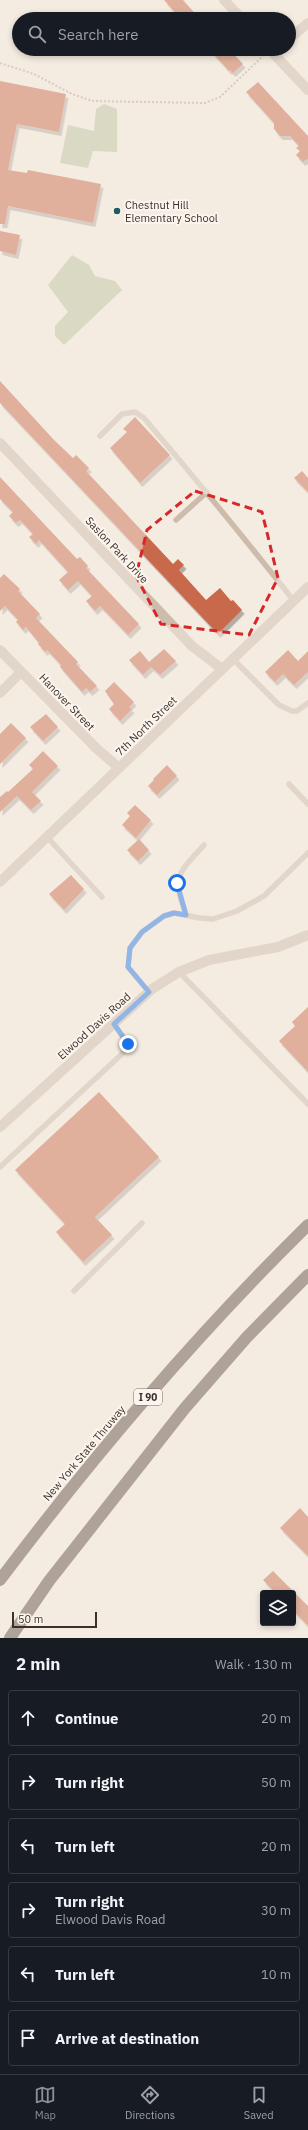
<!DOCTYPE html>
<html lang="en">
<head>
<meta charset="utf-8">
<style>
  body { margin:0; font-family:"IBM Plex Sans",sans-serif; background:#242831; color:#f1f3f6 }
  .controls { position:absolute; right:12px; bottom:12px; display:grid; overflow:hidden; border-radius:4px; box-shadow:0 2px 6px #0003 }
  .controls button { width:36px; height:36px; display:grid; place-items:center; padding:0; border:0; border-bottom:1px solid #363941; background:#171b24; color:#f1f3f6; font:20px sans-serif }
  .scale { position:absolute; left:12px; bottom:10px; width:85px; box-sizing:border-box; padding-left:4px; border:2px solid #3b302b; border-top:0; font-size:11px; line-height:14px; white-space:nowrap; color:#3b302b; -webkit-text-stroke:3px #fbf5ee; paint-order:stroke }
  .stop { position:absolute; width:12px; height:12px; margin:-9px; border:3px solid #1a73e8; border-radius:50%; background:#fff }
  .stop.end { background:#1a73e8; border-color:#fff; box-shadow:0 1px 4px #0008 }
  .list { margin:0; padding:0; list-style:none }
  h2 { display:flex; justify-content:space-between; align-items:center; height:52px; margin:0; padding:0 16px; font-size:17px }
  h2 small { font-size:13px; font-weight:400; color:#9ea1a6 }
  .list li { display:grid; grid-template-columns:26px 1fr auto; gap:12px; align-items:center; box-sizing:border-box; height:56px; margin:0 8px 8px; padding:0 8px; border:1px solid #363941; border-radius:4px }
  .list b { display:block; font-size:15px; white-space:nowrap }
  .list p { margin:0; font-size:13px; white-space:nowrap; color:#9ea1a6 }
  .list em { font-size:13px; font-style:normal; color:#9ea1a6 }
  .icon { flex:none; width:22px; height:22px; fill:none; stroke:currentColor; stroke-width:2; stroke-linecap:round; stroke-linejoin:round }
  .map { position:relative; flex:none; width:308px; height:1638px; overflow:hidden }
  .search { position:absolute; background:#171b24; box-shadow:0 2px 6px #0003; left:12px; right:12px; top:12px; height:44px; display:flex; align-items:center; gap:10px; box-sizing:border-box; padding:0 14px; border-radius:22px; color:#9ea1a6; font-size:15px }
  .sheet { height:436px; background:#171b24 }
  nav { display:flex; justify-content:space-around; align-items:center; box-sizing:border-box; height:56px; border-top:1px solid #363941; background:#171b24; font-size:11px; color:#9ea1a6 }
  nav a { display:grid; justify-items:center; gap:2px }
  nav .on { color:#8c9099 }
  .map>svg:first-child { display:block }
  .green { fill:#b8c4a0 }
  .building { fill:#c8694b; filter:url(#shadow) }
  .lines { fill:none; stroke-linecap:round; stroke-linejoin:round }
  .path { stroke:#b9a596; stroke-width:2; stroke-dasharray:2 2; stroke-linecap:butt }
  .service { stroke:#cdbbac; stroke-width:5.5 }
  .minor { stroke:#cdbbac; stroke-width:10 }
  .tertiary { stroke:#cdbbac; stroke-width:10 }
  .motorway { stroke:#5c4a42; stroke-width:12 }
  .route { stroke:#1a73e8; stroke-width:5 }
  .marked { fill:none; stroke:#d62828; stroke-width:3; stroke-dasharray:8 5; stroke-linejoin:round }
  .poi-dot { fill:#1f5a5e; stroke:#fbf5ee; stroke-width:1.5 }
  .labels { text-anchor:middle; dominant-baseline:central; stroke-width:4; stroke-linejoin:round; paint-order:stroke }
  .shield { fill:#fbf5ee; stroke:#756b66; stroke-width:1 }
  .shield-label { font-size:10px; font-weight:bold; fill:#3b302b }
  .poi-label { font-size:11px; fill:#3b302b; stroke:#fbf5ee; text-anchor:start }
  .street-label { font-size:11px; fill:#3b302b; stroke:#fbf5ee }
</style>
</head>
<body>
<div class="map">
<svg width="308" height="1638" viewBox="0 0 308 1638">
  <defs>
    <filter id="shadow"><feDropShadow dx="2.5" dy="4" stdDeviation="0" flood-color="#0004"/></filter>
  </defs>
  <rect width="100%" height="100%" fill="#f4ebe1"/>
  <path class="green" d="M104 104 117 109V152L93 151 88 168 60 163 68 125 94 131 96 109Z
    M72 255 89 265 95 276 115 281 122 290 64 345 55 336V326L68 312 48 285Z"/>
  <path class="building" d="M164 0H183L200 19H181Z
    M209 49H229L243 64 233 73 230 70 229 71Z
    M0 81 66 94 59 132 17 124 8 170 27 173 28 170 101 184 93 223 8 206 5 224H0Z
    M258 82 308 136V160L307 159 303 162 296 155 300 151 296 148 299 146 290 136H280L274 129V123L246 92Z
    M0 231 20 235 16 255 0 251Z
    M0 381 54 440 73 458 76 455 89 468 86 471 173 564 178 559 184 565 179 570 206 600 220 588 231 601 233 600 242 610 218 634 0 403Z
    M135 417 170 455 140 483 110 448 127 432 123 429Z
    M302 471 308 478V492L294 478Z
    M0 477 77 559 80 557 88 566 86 568 139 624 128 635 100 606 95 611 86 601 92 596 78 581 68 590 59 580 68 572 39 540 36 544 29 537 33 534 20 520 16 523 9 516 13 512 0 499Z
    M4 574 20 589 18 591 40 614 36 618 78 662 76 664 97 686 90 692 86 688 82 692 60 667 61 665 47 650 45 652 38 644 39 643 26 627 23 630 16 622 18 620 5 606 0 611V578Z
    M164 649 176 661 160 675 151 667 143 675 129 660 140 651 149 662Z
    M288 650 298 661 308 651V672L294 685 283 674 275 682 265 672Z
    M114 682 134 702 129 707 132 709 120 721 109 709 114 704 105 691Z
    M46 714 58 727 43 741 30 727Z
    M11 723 26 738 0 764V734Z
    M43 751 58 766 32 792 41 801 31 810 17 796 0 812V797L7 791 8 792 33 769 29 765Z
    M167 765 177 776 157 795 148 786 154 780 153 779Z
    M135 805 151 820 136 838 122 825 130 816 127 813Z
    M139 839 149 850 138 861 127 850Z
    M71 875 84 889 64 910 49 894Z
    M308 1007V1072L279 1041 295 1026 292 1022Z
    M99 1092 159 1157 95 1217 112 1235 83 1262 56 1232 65 1224 15 1170Z
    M300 1508 308 1517V1556L280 1528Z
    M273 1571 308 1606V1626L293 1610V1593H276L263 1580Z"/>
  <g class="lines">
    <path class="path" d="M0 63 34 74 72 94 92 101 205 103 220 97 263 56"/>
    <path class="service" d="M100 436 122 414 135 412 144 418C195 478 245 539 294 601
      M176 520 207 492
      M233 659 279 705 292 711H297L308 703
      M289 784 308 804
      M47 837 102 897
      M186 915C172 876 177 875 204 845
      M179 972 308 1104
      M149 992 128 967 130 948 142 932 164 916 174 913 200 918 213 919 237 911 264 896 308 853
      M0 1167 122 1054 128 1044 114 1024
      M74 1291 142 1223"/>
    <path class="minor" d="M224 0 242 19
      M289 39 308 23
      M269 49 308 90
      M0 443 192 646 222 669
      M0 650 96 748 119 768
      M0 693 21 672
      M0 1127 152 989 179 972 209 960 278 947 308 935"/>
    <path class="tertiary" d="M0 882 308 587"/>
    <path class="motorway" d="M0 1580C94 1455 196 1335 308 1225
      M10 1638 49 1581 185 1408 247 1337 308 1275"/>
  </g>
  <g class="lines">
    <path class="route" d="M128 1044 114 1024 149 992 128 967 130 948 142 932 164 916 174 913 186 915 177 883"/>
  </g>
  <path d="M0 0H308V1638H0ZM195 491 262 512 278 578 249 635 161 624 136 576 147 530Z" fill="#f4ebe1" fill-opacity=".55" fill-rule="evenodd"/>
  <path class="marked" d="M195 491 262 512 278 578 249 635 161 624 136 576 147 530Z"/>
  <circle class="poi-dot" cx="117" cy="211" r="4"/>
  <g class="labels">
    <rect class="shield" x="134" y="1389" width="28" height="16" rx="3"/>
    <g class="shield-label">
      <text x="148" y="1397">I 90</text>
    </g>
    <g class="poi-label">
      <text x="125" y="205">Chestnut Hill<tspan x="125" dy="13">Elementary School</tspan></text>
    </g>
    <g class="street-label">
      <text transform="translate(117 550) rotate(47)">Saslon Park Drive</text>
      <text transform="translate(67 702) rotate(46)">Hanover Street</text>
      <text transform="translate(146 726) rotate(-44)">7th North Street</text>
      <text transform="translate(94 1026) rotate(-42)">Elwood Davis Road</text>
      <text transform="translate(84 1453) rotate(-50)">New York State Thruway</text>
    </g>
  </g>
</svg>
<div class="controls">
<button><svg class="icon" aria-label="layers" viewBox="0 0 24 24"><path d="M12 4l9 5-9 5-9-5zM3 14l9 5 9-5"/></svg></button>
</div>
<div class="scale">50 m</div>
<div class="stop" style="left:177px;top:883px"></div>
<div class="stop end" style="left:128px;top:1044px"></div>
<div class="search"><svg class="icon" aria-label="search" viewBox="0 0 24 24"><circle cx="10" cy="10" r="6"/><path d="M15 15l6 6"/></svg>Search here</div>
</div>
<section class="sheet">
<h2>2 min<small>Walk · 130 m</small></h2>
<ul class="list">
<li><svg class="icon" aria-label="ahead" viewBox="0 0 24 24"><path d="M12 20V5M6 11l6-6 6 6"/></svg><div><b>Continue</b></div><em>20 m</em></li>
<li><svg class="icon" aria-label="right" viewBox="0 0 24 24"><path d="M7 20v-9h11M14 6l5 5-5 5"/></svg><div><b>Turn right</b></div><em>50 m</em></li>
<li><svg class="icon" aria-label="left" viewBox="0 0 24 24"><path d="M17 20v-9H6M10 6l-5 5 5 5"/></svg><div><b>Turn left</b></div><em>20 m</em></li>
<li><svg class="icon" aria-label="right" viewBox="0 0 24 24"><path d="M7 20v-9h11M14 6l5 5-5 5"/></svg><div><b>Turn right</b><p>Elwood Davis Road</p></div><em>30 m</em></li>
<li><svg class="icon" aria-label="left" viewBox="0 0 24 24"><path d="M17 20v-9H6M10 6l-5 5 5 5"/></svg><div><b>Turn left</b></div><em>10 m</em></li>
<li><svg class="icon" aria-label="arrive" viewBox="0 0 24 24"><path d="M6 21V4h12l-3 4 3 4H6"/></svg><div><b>Arrive at destination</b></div></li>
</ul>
</section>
<nav>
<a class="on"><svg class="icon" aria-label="map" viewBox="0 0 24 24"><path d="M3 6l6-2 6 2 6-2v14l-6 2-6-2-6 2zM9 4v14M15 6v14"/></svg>Map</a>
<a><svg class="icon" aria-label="directions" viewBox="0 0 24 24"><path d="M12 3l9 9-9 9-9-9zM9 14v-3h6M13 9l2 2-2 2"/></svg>Directions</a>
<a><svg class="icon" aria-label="saved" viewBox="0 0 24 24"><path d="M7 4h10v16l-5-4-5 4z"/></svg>Saved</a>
</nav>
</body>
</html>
